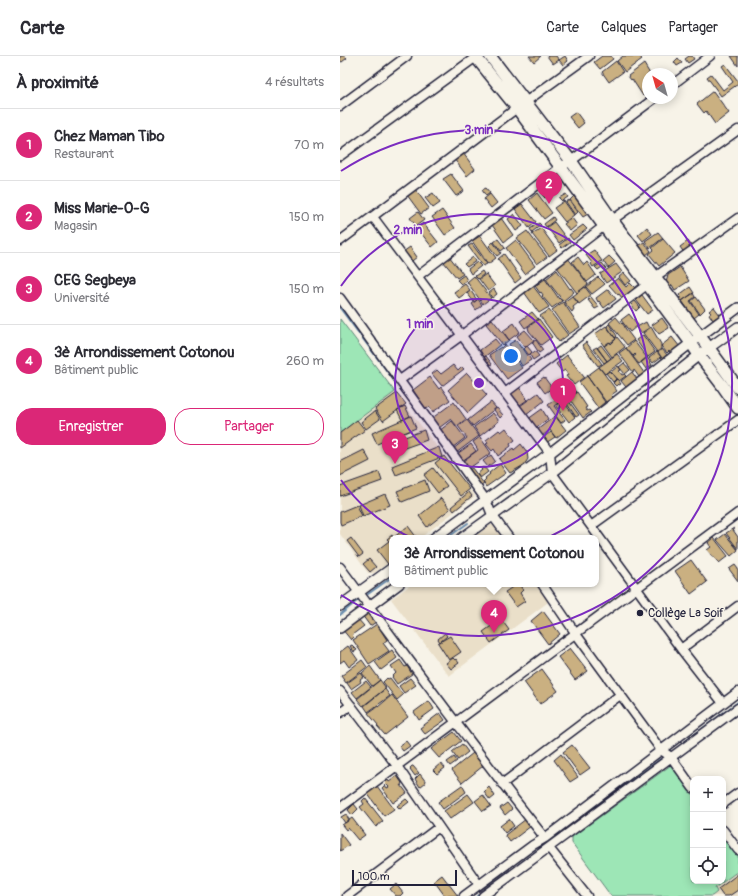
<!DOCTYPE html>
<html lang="fr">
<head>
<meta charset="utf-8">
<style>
  body { margin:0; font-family:Pangolin,sans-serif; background:#f2f2f3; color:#2b2b33 }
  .controls { position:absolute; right:12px; bottom:12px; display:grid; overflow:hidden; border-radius:8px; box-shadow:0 2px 10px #0003 }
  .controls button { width:36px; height:36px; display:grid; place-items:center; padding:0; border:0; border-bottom:1px solid #e1e1e2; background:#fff; color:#2b2b33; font:20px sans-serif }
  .compass { position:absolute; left:302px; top:12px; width:36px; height:36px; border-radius:50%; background:#fff; box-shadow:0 2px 10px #0003; rotate:323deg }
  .scale { position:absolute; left:12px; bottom:10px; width:105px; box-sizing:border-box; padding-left:4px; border:2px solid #22223b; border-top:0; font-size:11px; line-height:14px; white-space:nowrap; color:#22223b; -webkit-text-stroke:3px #f7f3e8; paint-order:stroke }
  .you { position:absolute; left:171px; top:300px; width:14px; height:14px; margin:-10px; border:3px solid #fff; border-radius:50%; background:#1a73e8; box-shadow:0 0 0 6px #1a73e833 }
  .badge { display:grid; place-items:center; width:26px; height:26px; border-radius:50%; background:#db2777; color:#fff; font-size:13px; font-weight:700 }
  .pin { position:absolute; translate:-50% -33px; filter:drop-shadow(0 1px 2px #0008) }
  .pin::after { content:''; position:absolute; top:21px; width:14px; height:12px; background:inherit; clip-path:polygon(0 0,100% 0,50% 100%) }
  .popup { position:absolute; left:49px; top:479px; width:210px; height:52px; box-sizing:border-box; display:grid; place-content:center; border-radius:8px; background:#fff; filter:drop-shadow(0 1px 3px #0005); font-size:13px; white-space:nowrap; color:#7c7c81 }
  .popup b { font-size:15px; color:#2b2b33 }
  .popup::after { content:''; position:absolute; left:50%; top:100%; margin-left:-8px; border:8px solid transparent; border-top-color:#fff }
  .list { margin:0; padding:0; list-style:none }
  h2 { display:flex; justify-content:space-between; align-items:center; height:52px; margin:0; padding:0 16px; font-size:17px }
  h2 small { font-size:13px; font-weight:400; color:#7c7c81 }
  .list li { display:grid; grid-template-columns:26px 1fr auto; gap:12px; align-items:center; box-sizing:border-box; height:72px; padding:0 16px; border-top:1px solid #e1e1e2 }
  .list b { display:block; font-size:15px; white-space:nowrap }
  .list p { margin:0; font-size:13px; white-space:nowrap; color:#7c7c81 }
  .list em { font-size:13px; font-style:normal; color:#7c7c81 }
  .actions { display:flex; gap:8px; padding:12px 16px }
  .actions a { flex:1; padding:9px 0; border:1px solid #db2777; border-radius:16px; text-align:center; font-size:14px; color:#db2777 }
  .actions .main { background:#db2777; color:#fff }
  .icon { flex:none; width:22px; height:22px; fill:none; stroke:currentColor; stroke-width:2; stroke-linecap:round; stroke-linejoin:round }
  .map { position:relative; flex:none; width:398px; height:840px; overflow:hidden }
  header { display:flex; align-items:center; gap:24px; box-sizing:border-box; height:56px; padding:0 20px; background:#fff; border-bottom:1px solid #e1e1e2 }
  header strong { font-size:19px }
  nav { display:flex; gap:22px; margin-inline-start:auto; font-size:14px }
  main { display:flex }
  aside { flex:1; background:#fff }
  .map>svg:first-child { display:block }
  .built { fill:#eadfc9 }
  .green { fill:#9de6b6; stroke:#608478 }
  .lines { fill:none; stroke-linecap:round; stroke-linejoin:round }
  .stream { stroke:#6b8dae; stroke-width:2 }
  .building { fill:#cab081; stroke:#22223b }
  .minor-casing { stroke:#22223b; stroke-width:11 }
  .tertiary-casing { stroke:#22223b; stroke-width:12 }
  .secondary-casing { stroke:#22223b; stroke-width:14 }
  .minor { stroke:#f7f3e8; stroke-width:8 }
  .tertiary { stroke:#f7f3e8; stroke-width:9 }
  .secondary { stroke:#f7f3e8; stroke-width:11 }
  .ring { fill:none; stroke:#7b2cbf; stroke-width:2 }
  .poi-dot { fill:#22223b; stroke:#f7f3e8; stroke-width:1.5 }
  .labels { text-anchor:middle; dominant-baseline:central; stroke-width:3; stroke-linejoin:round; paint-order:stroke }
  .poi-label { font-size:12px; fill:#22223b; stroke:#f7f3e8; text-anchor:start }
  .centre { fill:#7b2cbf; stroke:#f7f3e8; stroke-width:2 }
  .ring-label { font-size:12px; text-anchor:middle; font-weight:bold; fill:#7b2cbf; stroke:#f7f3e8; stroke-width:3; stroke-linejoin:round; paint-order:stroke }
</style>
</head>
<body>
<header>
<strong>Carte</strong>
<nav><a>Carte</a><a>Calques</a><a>Partager</a></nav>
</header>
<main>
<aside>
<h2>À proximité<small>4 résultats</small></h2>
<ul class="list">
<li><span class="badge">1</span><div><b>Chez Maman Tibo</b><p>Restaurant</p></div><em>70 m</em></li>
<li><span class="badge">2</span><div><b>Miss Marie-O-G</b><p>Magasin</p></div><em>150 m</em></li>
<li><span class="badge">3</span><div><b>CEG Segbeya</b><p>Université</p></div><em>150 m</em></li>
<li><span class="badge">4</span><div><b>3è Arrondissement Cotonou</b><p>Bâtiment public</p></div><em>260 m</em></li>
</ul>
<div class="actions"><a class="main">Enregistrer</a><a>Partager</a></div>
</aside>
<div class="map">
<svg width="398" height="840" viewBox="0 0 398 840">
  <rect width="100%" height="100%" fill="#f7f3e8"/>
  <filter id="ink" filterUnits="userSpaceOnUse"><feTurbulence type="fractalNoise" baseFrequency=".025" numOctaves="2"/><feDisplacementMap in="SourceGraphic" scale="8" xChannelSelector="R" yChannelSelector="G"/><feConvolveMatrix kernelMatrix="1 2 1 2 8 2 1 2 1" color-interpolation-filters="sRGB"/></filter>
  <g filter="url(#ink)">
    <path class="built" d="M55 336 135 440 80 482H52V504L34 517H28L0 478V377Z
      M150 469H158L167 482H133Z
      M72 528H200L211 544 109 620 51 543Z
      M398 815V840H372L377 836 374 833Z"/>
    <path class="green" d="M0 263 55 336 0 377Z
      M331 709 353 738V825H383V778L398 797V815L375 832 377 836 372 840H271L232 787V781Z"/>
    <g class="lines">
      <path class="stream" d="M0 252 64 338
        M107 482 128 467
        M28 538 52 521
        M0 559 18 544
        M343 687 398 646
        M178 809 326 699
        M137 840 141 837"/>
    </g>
    <path class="building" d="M0 0H5L7 2 2 6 0 5Z
      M189 0H201L194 6Z
      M207 0H216L219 4 213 8Z
      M225 0 228 5 223 9 219 4Z
      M262 0H271L273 3 260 13 254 6Z
      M283 0H299L302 3 285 16 277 5Z
      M349 0H352L354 3 348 7 345 3Z
      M391 0H398V10Z
      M338 2 342 7 337 10 334 6Z
      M276 5 283 16 269 26 262 16Z
      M304 8 310 18H308V31L306 32 308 36 303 40 292 23 291 24 288 20Z
      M385 8 398 25V28L381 40 367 21 371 18 383 34 393 26 382 10Z
      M373 35 389 57 375 68 366 55 364 57 357 48Z
      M236 56 244 67 238 72 229 61Z
      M123 97 135 113 127 120 114 103Z
      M111 118 124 135 116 140 103 123Z
      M211 130 214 134 205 142 201 137Z
      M146 132 150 137 146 140 142 134Z
      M75 133 89 152 81 158 67 139Z
      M93 137 100 147 93 152 85 142Z
      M197 137 212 157 204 163 189 144Z
      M150 138 157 147 151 152 144 143Z
      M226 138 228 141 222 145 219 142Z
      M234 140 248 158 243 161 230 144Z
      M229 144 238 156 235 159 226 146Z
      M224 145 234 159 225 166 214 152Z
      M182 148 196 166 189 172 175 153Z
      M102 154 115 172 105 179 92 161Z
      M78 156 84 164 76 170 70 162Z
      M174 158 183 170 176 175 168 163Z
      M213 161 215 164 206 171 204 168Z
      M161 162 173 179 164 186 152 169Z
      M232 162 237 169 230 175 224 168Z
      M214 166 226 182 219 187 207 171Z
      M83 167 98 186 92 191 77 172Z
      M199 167 201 169 192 176 190 173Z
      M243 169 247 173 233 184 229 179Z
      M307 171 312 178 303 185 298 179Z
      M201 172 217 194 209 200 192 178Z
      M187 175 207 201 197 208 177 182Z
      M318 176 323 182 310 192 305 185Z
      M140 180 156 202 148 208 132 185Z
      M228 182 230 186 222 192 219 189Z
      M158 183 165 192 161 195 154 186Z
      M323 183 335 197 319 210 309 198 314 194 312 192Z
      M176 184 195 210 185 218 166 192Z
      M348 185 353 192 345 198 340 191Z
      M153 186 161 197 157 200 149 190Z
      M304 186 311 195 306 199 299 189Z
      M132 188 147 208 143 210 128 190Z
      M70 191 77 201 68 208 60 198Z
      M254 194 262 205 253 211 251 208 252 207 246 199Z
      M164 198 181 222 175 227 158 203Z
      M109 200 123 218 117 222 103 205Z
      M269 200 275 206 268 212 263 205Z
      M133 201 136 205 127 211 124 208Z
      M227 201 248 228 237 237 216 210Z
      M238 201 244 209 247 206 256 219 247 226 232 206Z
      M137 206 141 210 131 218 128 213Z
      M262 207 266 212 264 214 262 211 258 214 255 211Z
      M276 208 282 216 266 227 260 218Z
      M340 211 349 225 335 234 332 229 329 231 326 227 328 219Z
      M217 214 230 233 231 232 234 236 223 245 206 223Z
      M142 215 144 218 138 223 135 220Z
      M284 217 291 225 285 229 279 221Z
      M146 218 155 230 148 235 139 223Z
      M124 219 127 224 121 228 117 224Z
      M134 220 151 242 143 248 127 226Z
      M258 221 265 228 252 238 246 231Z
      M278 222 286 231 290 227 295 232 282 242 279 238 278 239 269 229Z
      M205 223 215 237 219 243V242L222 245 212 252 202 240 203 239 201 236 200 237 195 230Z
      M125 228 130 234 119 242 114 236Z
      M193 230 209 251 199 257 184 236Z
      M245 231 251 239 239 248 233 240Z
      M350 231 354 237 340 246 338 242 341 241 339 239Z
      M154 233 157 238 152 242 149 237Z
      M268 233 276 243 264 252 259 245 258 246 256 242Z
      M131 235 137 244 134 246 127 237Z
      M353 237 355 241 350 245 359 258 354 262 342 245Z
      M302 239 313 254 307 258 296 244Z
      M232 240 238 247 233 251 234 253 232 256 224 246Z
      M251 241 259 251 255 253 248 244Z
      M356 241 365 253 360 258 351 245Z
      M138 243 142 249 136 254 132 248Z
      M295 245 300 251 296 255 291 249Z
      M223 246 240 271 229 278 212 254Z
      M374 251 380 259 373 264 369 258 371 257 369 255Z
      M209 254 228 279 219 286 200 260Z
      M192 256 198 263 185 272 180 265Z
      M289 258 298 269 290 276 281 264Z
      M276 261 282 268V267L285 271V272L294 284 287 289 269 267Z
      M322 262 329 272 319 278 312 269Z
      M152 263 169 284 163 289 146 268Z
      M199 263 212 281 201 289 189 275 188 271Z
      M306 266 309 272 301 277 297 271Z
      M174 267 180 276 169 284 163 275Z
      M269 268 277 280 275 282 267 270Z
      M266 270 276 283 270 287 269 286 264 290 255 278Z
      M311 271 321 288V293L317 296 303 277Z
      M185 274 194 284 185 291 177 280Z
      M303 279 315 296 308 301 296 284Z
      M277 281 285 291 272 301 264 290 270 286 271 288 276 283 275 282Z
      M332 281 340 291 331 298 329 295 327 297 321 290Z
      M155 283 160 289 144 301 140 294Z
      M176 284 181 292 182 291 191 304 182 310 169 288Z
      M196 284 203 294 199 297 192 286Z
      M294 285 307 302 299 308 293 301 296 299 295 298 293 300 286 292Z
      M246 286 262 308 258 310 242 289Z
      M165 288 182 312 167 323 149 299 161 291V292Z
      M261 289 271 302 267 305 257 292Z
      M187 290 192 296 189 299 184 293Z
      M257 291 267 305 264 307 253 293Z
      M286 292 305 318 299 321 294 314 293 316 279 297Z
      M322 293 328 300 323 304 318 296Z
      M195 295 199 300 193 304 190 299Z
      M317 296 321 301 313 307 309 302Z
      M277 298 283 305 265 318 259 311Z
      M227 299 244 321 234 329 231 325H230L226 320 228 319 225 314 222 316 216 308Z
      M146 300 152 308 144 313 139 305Z
      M307 301 312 309 306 313 301 306Z
      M284 307 290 314 285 318 279 311Z
      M113 309 118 315 122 311 124 313 102 330 92 318 97 314 101 318Z
      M278 310 281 314 279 315 282 319 284 318 286 320 279 325 271 316Z
      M259 311 277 335 271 339 273 341 266 346 247 320Z
      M270 315 276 323 273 326 266 317Z
      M292 316 297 323 286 331 281 325Z
      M127 317 147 339 128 357 108 334Z
      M247 320 265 346 258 352 239 326Z
      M90 321 99 333 101 331 110 344 93 356 90 351 86 353 73 334Z
      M204 321 212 332 205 337 197 326Z
      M277 323 281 328 279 329 278 328 276 330 273 327Z
      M178 330 186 341 185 342 187 344 180 349 176 344 173 347 167 339Z
      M232 331 236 336 228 341 225 336Z
      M237 336 247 351 245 352 247 355 249 354 251 356 243 362 229 342Z
      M57 337 66 348 43 365 35 353Z
      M198 337 204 345 181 363 180 350Z
      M219 340 222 344 214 350 225 364 221 367 208 349Z
      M225 340 239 359 236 361 223 342Z
      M223 345 235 361 229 366 216 349Z
      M114 346 126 363 117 370 111 363 99 372 91 363Z
      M151 346 156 352 133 370 128 364Z
      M65 350 70 360 62 364 57 354Z
      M157 352 163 359 160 362 154 354Z
      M202 353 208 363 191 375 184 366Z
      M35 355 40 363 26 373 21 366Z
      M153 357 159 365 140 380 134 371Z
      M71 360 76 372 37 388 32 377Z
      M215 360 226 374 216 382 210 374 202 380 197 374Z
      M17 364 25 374 0 392V377Z
      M127 364 139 380 116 397 113 393 127 382 118 370Z
      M112 365 125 382 112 392 99 375Z
      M166 372 175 384 170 388 171 390 158 400 154 393 152 395 146 388 148 387 146 384 159 374 161 376Z
      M84 374 87 384 59 394 58 392 45 396 43 389Z
      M211 376 215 381 206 387 202 382Z
      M140 381 151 397 128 413 123 405 138 394 133 386Z
      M131 388 136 395 122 405 117 398Z
      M181 388 187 396 188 403 184 409 170 417 159 403 173 392 174 394Z
      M99 391 102 401 56 419 52 410Z
      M24 394 30 405 0 420V406Z
      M151 399 155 405 148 411 143 405Z
      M104 400 130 433 121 440 95 407Z
      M160 408 166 417 146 431 143 426 146 423 145 422 150 418 149 417Z
      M143 411 144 413 145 412 148 416 140 422 137 418 142 414 141 413Z
      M93 412 107 430 98 437 84 419Z
      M132 412 144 428 138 432 126 416Z
      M39 416 42 425 0 440V430Z
      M85 424 89 435 62 446 57 435Z
      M129 436 132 440 114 455 111 451Z
      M45 438 50 449 23 460 19 449Z
      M101 442 110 453 87 471 79 460Z
      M17 449 22 460 1 469 0 466V456Z
      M68 470 77 482H52V505L48 508 37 494 49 485 47 483 52 479 53 482Z
      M394 472 395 473 393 474 398 481V493L386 477Z
      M385 478 398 494 391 500 377 484Z
      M11 482 23 498 19 501 7 485Z
      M374 482 388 500 379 507 367 494 371 491 368 487Z
      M29 503 36 511 30 516 23 508Z
      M351 504 367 526 351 538 335 515Z
      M395 509 398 513V525L389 513Z
      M177 528H179L183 534 180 537 185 545 176 551 165 536Z
      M158 550 165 560 157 565 151 555Z
      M29 555 36 566 30 570 22 559Z
      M203 555 220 578 208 588 191 565Z
      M17 562 24 570 12 579 14 581 11 584 2 573Z
      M161 563 169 574 151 587 143 576Z
      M37 568 47 584 43 587 49 595 29 608 13 584Z
      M105 577 107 580 100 586 98 583Z
      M110 580 121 596 109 604 98 587Z
      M12 589 17 594 14 596 10 590Z
      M8 590 18 604 9 611 4 604 0 607V596Z
      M230 592 248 615 235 624 218 601Z
      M52 594 57 602 41 614 35 606Z
      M113 602 115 604 116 603 119 607 111 613 106 607Z
      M22 604 27 611 6 627 1 620Z
      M60 604 65 611 67 610 72 618 57 628 52 621 56 617 51 610Z
      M30 610 40 624 32 630 22 617Z
      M202 613 218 635 200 648 184 626Z
      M21 617 24 621 20 624 21 626 11 633 7 627Z
      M47 622 48 623 50 622 63 639 57 644 43 626Z
      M70 622 76 629 64 637 59 630Z
      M40 624 46 632 23 650 17 643Z
      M26 625 31 631 17 642 12 636Z
      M45 633 50 640 28 656 24 650Z
      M52 639 68 661 45 679 37 670 38 669 28 657 38 650V651Z
      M89 645 94 653 79 664 74 656Z
      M100 657 105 664 85 678 80 672Z
      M114 676 121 685 99 702 91 693Z
      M66 685 70 690 63 695 59 690Z
      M122 688 128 696 118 704 112 696Z
      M232 689 250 712 240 719 223 696Z
      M133 697 143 710 122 727 112 714Z
      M221 698 238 721 230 726 214 704Z
      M114 701 117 705 110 710 107 706Z
      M101 707 105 712 97 718 93 714Z
      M72 710H73L79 717 75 720 70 713H71L70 712Z
      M80 718 86 726 80 731 75 723Z
      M57 720 62 727 61 729 67 737 53 747 42 732 45 729 47 732 49 731 45 727 48 724 49 726Z
      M122 729 126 736 103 753 98 746Z
      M37 730 54 753 44 760 27 737Z
      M149 731 155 740 150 744 144 736Z
      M128 738 134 746 110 763 104 755Z
      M143 739 151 750 143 755 135 745Z
      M25 742 43 765 36 771 20 751 24 748 22 745Z
      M66 743 69 746 60 753 57 750Z
      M167 747 172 753 165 759 160 752Z
      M14 748 18 753 12 759 8 754Z
      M6 758 9 764 5 767 1 761Z
      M12 762 25 779 18 784 8 772 6 774 2 769Z
      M169 763 174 770 165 777 160 770Z
      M186 763 191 770 170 786 165 779Z
      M0 777 9 789 0 795Z
      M398 818V834L389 840H383L378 833Z
      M102 819 118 840H105L94 825Z
      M56 828 63 837 60 840H56L50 833Z"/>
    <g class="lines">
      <defs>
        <path id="minor" d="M332 29 370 0
          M0 50 67 0
          M0 100 136 1
          M33 161 210 397 212 417 251 470 341 593 383 647
          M0 185 177 52 249 0
          M78 220 221 111 231 105 315 42
          M0 242 146 444 152 459 169 482
          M60 324 122 279 264 170 398 74
          M165 337 308 228 315 221 398 162
          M251 470 398 364
          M0 511C68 602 134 693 205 782
          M202 528 236 578 321 694 331 701 353 732
          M341 593 398 550
          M0 635 57 710 139 829
          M0 657 11 649
          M162 728 280 639
          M383 748 398 737
          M0 752 398 457
          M383 774 398 794
          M209 792 247 840
          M7 840 99 771
          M124 840 193 789 205 782 398 636
          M143 840 398 652"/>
        <path id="tertiary" d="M94 482 210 397 351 287 398 252
          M122 482 212 417 359 299 398 271
          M0 550 52 512
          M0 572 59 528"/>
        <path id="secondary" d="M135 0 177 52 264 170 351 287 359 299 382 329 398 352
          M150 0 231 105 272 164 360 280 398 332"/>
      </defs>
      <use href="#minor" class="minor-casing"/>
      <use href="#tertiary" class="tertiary-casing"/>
      <use href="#secondary" class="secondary-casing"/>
      <use href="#minor" class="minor"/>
      <use href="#tertiary" class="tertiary"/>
      <use href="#secondary" class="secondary"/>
    </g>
  </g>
  <circle cx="139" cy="327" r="84" fill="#7b2cbf" fill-opacity=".12"/>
  <g class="ring">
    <circle cx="139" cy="327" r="84"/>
    <path d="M1 230A169 169 0 1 1 1 424"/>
    <path d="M1 115A253 253 0 1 1 1 539"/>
  </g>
  <circle class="poi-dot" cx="300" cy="557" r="4"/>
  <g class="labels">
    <g class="poi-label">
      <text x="308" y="557">Collège La Soif</text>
    </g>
  </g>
  <circle cx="139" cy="327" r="6" class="centre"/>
  <g class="ring-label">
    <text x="139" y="78">3 min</text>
    <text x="68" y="178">2 min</text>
    <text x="80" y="272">1 min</text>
  </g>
</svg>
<div class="controls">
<button>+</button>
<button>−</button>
<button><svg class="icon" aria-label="locate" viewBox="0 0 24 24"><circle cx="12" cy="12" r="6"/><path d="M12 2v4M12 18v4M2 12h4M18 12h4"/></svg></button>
</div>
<svg class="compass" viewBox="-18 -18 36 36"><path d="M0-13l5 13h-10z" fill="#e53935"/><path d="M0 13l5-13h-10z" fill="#7c7c81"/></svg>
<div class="scale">100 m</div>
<div class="you"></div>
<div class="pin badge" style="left:223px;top:355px">1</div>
<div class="pin badge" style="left:209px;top:148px">2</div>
<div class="pin badge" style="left:55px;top:408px">3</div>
<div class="pin badge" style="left:154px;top:577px">4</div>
<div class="popup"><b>3è Arrondissement Cotonou</b>Bâtiment public</div>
</div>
</main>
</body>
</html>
